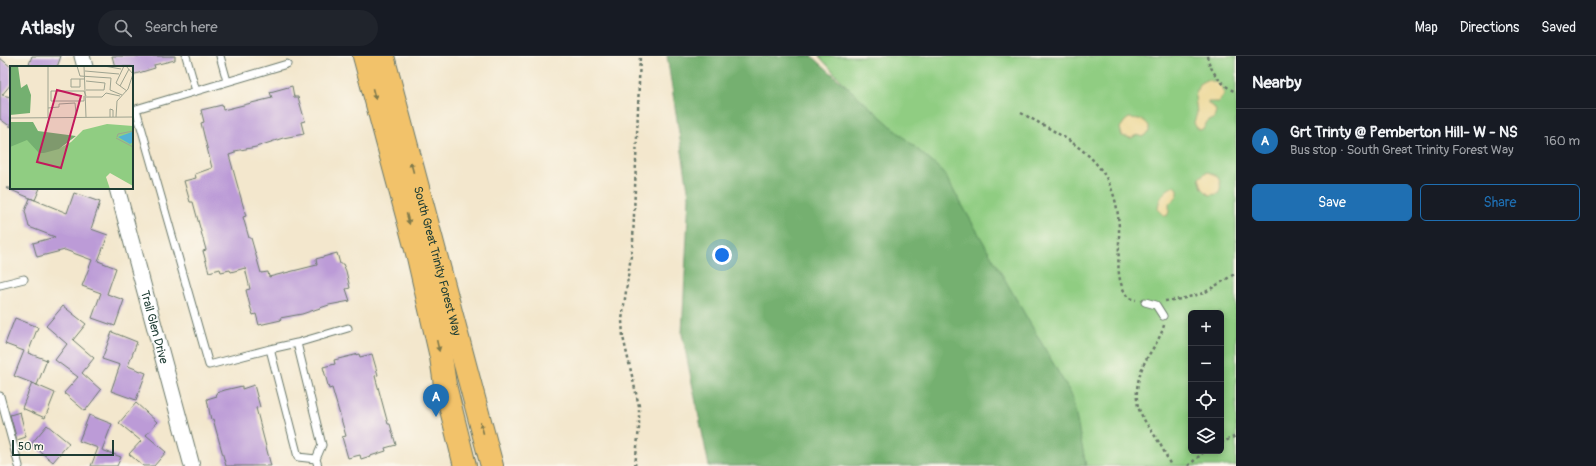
<!DOCTYPE html>
<html lang="en">
<head>
<meta charset="utf-8">
<style>
  body { margin:0; font-family:Pangolin,sans-serif; background:#20242c; color:#f1f3f6 }
  .controls { position:absolute; right:12px; bottom:12px; display:grid; overflow:hidden; border-radius:6px; box-shadow:0 2px 6px #0003 }
  .controls button { width:36px; height:36px; display:grid; place-items:center; padding:0; border:0; border-bottom:1px solid #363941; background:#171b24; color:#f1f3f6; font:20px sans-serif }
  .scale { position:absolute; left:12px; bottom:10px; width:102px; box-sizing:border-box; padding-left:4px; border:2px solid #1f3d34; border-top:0; font-size:11px; line-height:14px; white-space:nowrap; color:#1f3d34; -webkit-text-stroke:3px #fbf7ec; paint-order:stroke }
  .you { position:absolute; left:722px; top:199px; width:14px; height:14px; margin:-10px; border:3px solid #fff; border-radius:50%; background:#1a73e8; box-shadow:0 0 0 6px #1a73e833 }
  .badge { display:grid; place-items:center; width:26px; height:26px; border-radius:50%; background:#1f6fb2; color:#fff; font-size:13px; font-weight:700 }
  .pin { position:absolute; translate:-50% -33px; filter:drop-shadow(0 1px 2px #0008) }
  .pin::after { content:''; position:absolute; top:21px; width:14px; height:12px; background:inherit; clip-path:polygon(0 0,100% 0,50% 100%) }
  .list { margin:0; padding:0; list-style:none }
  h2 { display:flex; justify-content:space-between; align-items:center; height:52px; margin:0; padding:0 16px; font-size:17px }
  h2 small { font-size:13px; font-weight:400; color:#9ea1a6 }
  .list li { display:grid; grid-template-columns:26px 1fr auto; gap:12px; align-items:center; box-sizing:border-box; height:64px; padding:0 16px; border-top:1px solid #363941 }
  .list b { display:block; font-size:15px; white-space:nowrap }
  .list p { margin:0; font-size:13px; white-space:nowrap; color:#9ea1a6 }
  .list em { font-size:13px; font-style:normal; color:#9ea1a6 }
  .actions { display:flex; gap:8px; padding:12px 16px }
  .actions a { flex:1; padding:9px 0; border:1px solid #1f6fb2; border-radius:6px; text-align:center; font-size:14px; color:#1f6fb2 }
  .actions .main { background:#1f6fb2; color:#fff }
  .icon { flex:none; width:22px; height:22px; fill:none; stroke:currentColor; stroke-width:2; stroke-linecap:round; stroke-linejoin:round }
  .map { position:relative; flex:none; width:1236px; height:410px; overflow:hidden }
  header { display:flex; align-items:center; gap:24px; box-sizing:border-box; height:56px; padding:0 20px; background:#171b24; border-bottom:1px solid #363941 }
  header strong { font-size:19px }
  nav { display:flex; gap:22px; margin-inline-start:auto; font-size:14px }
  .search { width:280px; height:36px; background:#20242c; display:flex; align-items:center; gap:10px; box-sizing:border-box; padding:0 14px; border-radius:22px; color:#9ea1a6; font-size:15px }
  main { display:flex }
  aside { flex:1; background:#171b24 }
  .map>svg:first-child { display:block }
  .green { fill:#90cd82; stroke:#58855b; fill-rule:evenodd }
  .forest { fill:#74b070; stroke:#4a7652 }
  .sand { fill:#eeda9e; stroke:#868c69 }
  .building { fill:#bc9bd7 }
  .lines { fill:none; stroke-linecap:round; stroke-linejoin:round }
  .service-casing { stroke:#69786a; stroke-width:9 }
  .minor-casing { stroke:#69786a; stroke-width:17 }
  .primary-casing { stroke:#69786a; stroke-width:24 }
  .path { stroke:#69786a; stroke-width:2.5; stroke-dasharray:3 3; stroke-linecap:butt }
  .service { stroke:#fff; stroke-width:7 }
  .minor { stroke:#fff; stroke-width:15 }
  .primary { stroke:#f2c26a; stroke-width:22 }
  .oneway { fill:#7e794c }
  .labels { text-anchor:middle; dominant-baseline:central; stroke-width:3.5; stroke-linejoin:round; paint-order:stroke }
  .street-label { font-size:12px; fill:#1f3d34; stroke:#fbf7ec }
  .inset-road { fill:none; stroke:#9ea390; stroke-width:1 }
  .view { fill:#c2185b; fill-opacity:0.15; stroke:#c2185b; stroke-width:2 }
  .inset-edge { fill:none; stroke:#1f3d34; stroke-width:2 }
</style>
</head>
<body>
<header>
<strong>Atlasly</strong>
<div class="search"><svg class="icon" aria-label="search" viewBox="0 0 24 24"><circle cx="10" cy="10" r="6"/><path d="M15 15l6 6"/></svg>Search here</div>
<nav><a>Map</a><a>Directions</a><a>Saved</a></nav>
</header>
<main>
<div class="map">
<svg width="1236" height="410" viewBox="0 0 1236 410">
  <rect width="100%" height="100%" fill="#fbf7ec"/>
  <filter id="ink" filterUnits="userSpaceOnUse"><feTurbulence type="fractalNoise" baseFrequency=".025" numOctaves="2"/><feDisplacementMap in="SourceGraphic" scale="8" xChannelSelector="R" yChannelSelector="G"/><feConvolveMatrix kernelMatrix="1 2 1 2 8 2 1 2 1" color-interpolation-filters="sRGB"/></filter>
  <filter id="wash" filterUnits="userSpaceOnUse"><feTurbulence type="fractalNoise" baseFrequency=".012" numOctaves="4" result="noise"/><feDisplacementMap in="SourceGraphic" scale="16" xChannelSelector="R" yChannelSelector="G"/><feGaussianBlur stdDeviation="0.9" result="paint"/><feColorMatrix in="noise" values="0 0 0 0 0 0 0 0 0 0 0 0 0 0 0 0 0 1.4 0 .05"/><feComposite in="paint" operator="in"/></filter>
  <g filter="url(#wash)">
    <rect width="100%" height="100%" fill="#f3e7cd"/>
    <path class="green" d="M819 0H1236V410H1084L943 136ZM1191 257H1221V395H1191Z"/>
    <path class="forest" d="M667 0H812L943 116 1072 340 1086 410H709L682 278 689 140Z"/>
    <path class="sand" d="M1206 24C1215 25 1223 28 1224 38L1219 46H1208V48L1213 50 1216 55 1214 63 1208 64 1204 72 1200 74 1196 71 1194 67 1197 57 1195 40 1199 28Z
      M1129 62C1138 63 1144 62 1149 70V76L1142 81 1137 79 1131 82 1122 80 1120 72 1125 65Z
      M1206 116C1218 116 1224 128 1218 138L1209 139 1202 132 1199 122Z
      M1174 130 1178 133C1179 140 1175 145 1169 147 1169 152 1170 155 1167 160L1163 159 1158 154C1158 143 1164 134 1174 130Z"/>
    <g id="blocks">
      <path class="building" d="M32 0H61L57 11H28Z
        M112 0H175V4L154 9 155 12 132 19V11H115Z
        M0 2 11 11V28L2 39 11 41V71L0 63Z
        M292 30 294 41H298L305 65 301 66 304 78 283 82 256 91 235 95V97L229 99 246 160 243 161 249 182H251L261 217 268 216 269 221 317 209 316 203 337 197 340 208H343L346 215 350 232 346 233 350 245 329 249 302 258 280 262 281 264 259 269 256 258 253 259 250 250 246 234 250 233 245 212 231 216 230 214 221 216 220 213 209 216 203 195 206 194 193 146H190L184 125 196 122 195 118 212 112 201 67 204 66 201 54 222 49 223 54 272 42 270 36Z
        M6 132H40L35 144Z
        M74 137 100 146 91 173 108 179 98 205 116 212 107 238 124 244 115 270 92 262 101 237 82 230 92 204 65 194 37 201 33 187 55 181 29 171 25 155 30 142 67 157Z
        M63 250 86 268 73 284 94 302 82 317 101 334 85 355 64 337 78 321 55 304 67 288 46 270Z
        M15 262 38 271 28 297 47 304 37 329 14 320 24 295 5 288Z
        M112 276 137 286 128 310 146 317 136 344 111 335 120 309 102 303Z
        M359 298 360 301 372 298 378 319 375 320 388 368H390L396 389 385 392 386 395 361 403 360 399 348 402 342 381 346 380 332 332 329 333 323 311 335 308 334 304Z
        M32 327 55 337 45 362 22 352Z
        M254 329 260 351 256 352 271 410H226L213 363 211 364 207 343 217 340 216 337 225 334 242 330V333Z
        M136 347 157 366 146 379 166 396 154 410H143L129 398 141 385 119 367Z
        M20 356 26 381 17 384 10 359Z
        M89 359 112 368 102 394 121 401 117 410H91L98 392 79 385Z
        M47 369 69 387 53 406 31 388Z"/>
    </g>
  </g>
  <g filter="url(#ink)">
    <use href="#blocks" fill-opacity="0" stroke="#69786a" stroke-width="1"/>
    <g class="lines">
      <defs>
        <path id="service" d="M186 0 196 35
          M220 0 227 25
          M287 8 136 53 209 309 270 293 298 401 316 403 318 410
          M0 229 24 223
          M1145 246 1156 249 1163 260
          M297 287 348 272
          M270 293 297 287 322 389 316 403
          M0 340 19 410"/>
        <g id="minor">
          <path d="M82 0 85 11"/>
          <path id="s1" d="M117 132 192 410"/>
        </g>
        <g id="primary">
          <path d="M364 0 418 201 441 301 445 329 465 410"/>
          <path id="s2" d="M383 0 492 410"/>
        </g>
      </defs>
      <use href="#service" class="service-casing"/>
      <use href="#minor" class="minor-casing"/>
      <use href="#primary" class="primary-casing"/>
      <path class="path" d="M1207 0C1210 15 1222 30 1236 36
        M1021 57C1080 89 1121 108 1119 184 1119 207 1115 222 1128 242L1136 244
        M1165 245 1181 243 1204 237 1236 217
        M1164 269C1160 285 1149 296 1143 310 1138 321 1135 338 1138 350 1141 361 1149 371 1155 380 1161 389 1166 399 1171 410
        M1221 387 1236 380
        M635 410 639 372V350L623 281 622 264 633 185 640 0
        M1188 410 1205 395"/>
      <use href="#service" class="service"/>
      <use href="#minor" class="minor"/>
      <use href="#primary" class="primary"/>
    </g>
    <defs><path id="oneway-solid" d="M-6-.8H1V-3.2L6.5 0L1 3.2V.8H-6Z"/></defs>
    <g class="oneway">
      <use href="#oneway-solid" transform="translate(374 38) rotate(75)"/>
      <use href="#oneway-solid" transform="translate(412 111) rotate(-105)"/>
      <use href="#oneway-solid" transform="translate(408 163) rotate(75)"/>
      <use href="#oneway-solid" transform="translate(438 290) rotate(77)"/>
      <use href="#oneway-solid" transform="translate(482 372) rotate(-105)"/>
    </g>
  </g>
  <g class="labels">
    <g class="street-label">
      <text stroke="none"><textPath href="#s2" startOffset="212">South Great Trinity Forest Way</textPath></text>
      <text stroke="none"><textPath href="#s1" startOffset="144">Trail Glen Drive</textPath></text>
    </g>
  </g>
  <g transform="translate(10 10)">
    <rect width="123" height="123" fill="#f3e7cd"/>
    <path d="M97 58 123 60V120L100 107 96 111 100 123H0V80L15 73 48 83 61 76 73 64Z" fill="#90cd82"/>
    <path d="M0 0H8L11 22 17 18 21 29 20 47 0 49ZM0 56H23L28 65 66 70 49 83 34 87H29L17 74 0 81Z" fill="#74b070"/>
    <path d="M122 66 123 76 120 78 108 71Z" fill="#54b3d3"/>
    <path class="inset-road" d="M67 0 70 10 101 12 100 24 112 29M74 0 76 51M94 0 111 3M114 0 106 17 117 25M75 5 109 8M70 13V21H61V13H75M76 15 95 17 94 24H76M110 20 119 3M76 31H92L96 27 110 30M41 35V25H74L76 30M41 35H74V30M38 42 49 41V38L65 37 66 47M100 51V43L103 44V51M106 51 107 35 118 23 123 8 116 0M0 52 123 51M38 52V0M107 71 108 68 123 65M106 72 123 81"/>
    <path class="view" d="M47 24 71 30 51 102 27 96Z"/>
    <rect width="123" height="123" class="inset-edge"/>
  </g>
</svg>
<div class="controls">
<button>+</button>
<button>−</button>
<button><svg class="icon" aria-label="locate" viewBox="0 0 24 24"><circle cx="12" cy="12" r="6"/><path d="M12 2v4M12 18v4M2 12h4M18 12h4"/></svg></button>
<button><svg class="icon" aria-label="layers" viewBox="0 0 24 24"><path d="M12 4l9 5-9 5-9-5zM3 14l9 5 9-5"/></svg></button>
</div>
<div class="scale">50 m</div>
<div class="you"></div>
<div class="pin badge" style="left:436px;top:361px">A</div>
</div>
<aside>
<h2>Nearby<small></small></h2>
<ul class="list">
<li><span class="badge">A</span><div><b>Grt Trinty @ Pemberton Hill- W - NS</b><p>Bus stop · South Great Trinity Forest Way</p></div><em>160 m</em></li>
</ul>
<div class="actions"><a class="main">Save</a><a>Share</a></div>
</aside>
</main>
</body>
</html>
